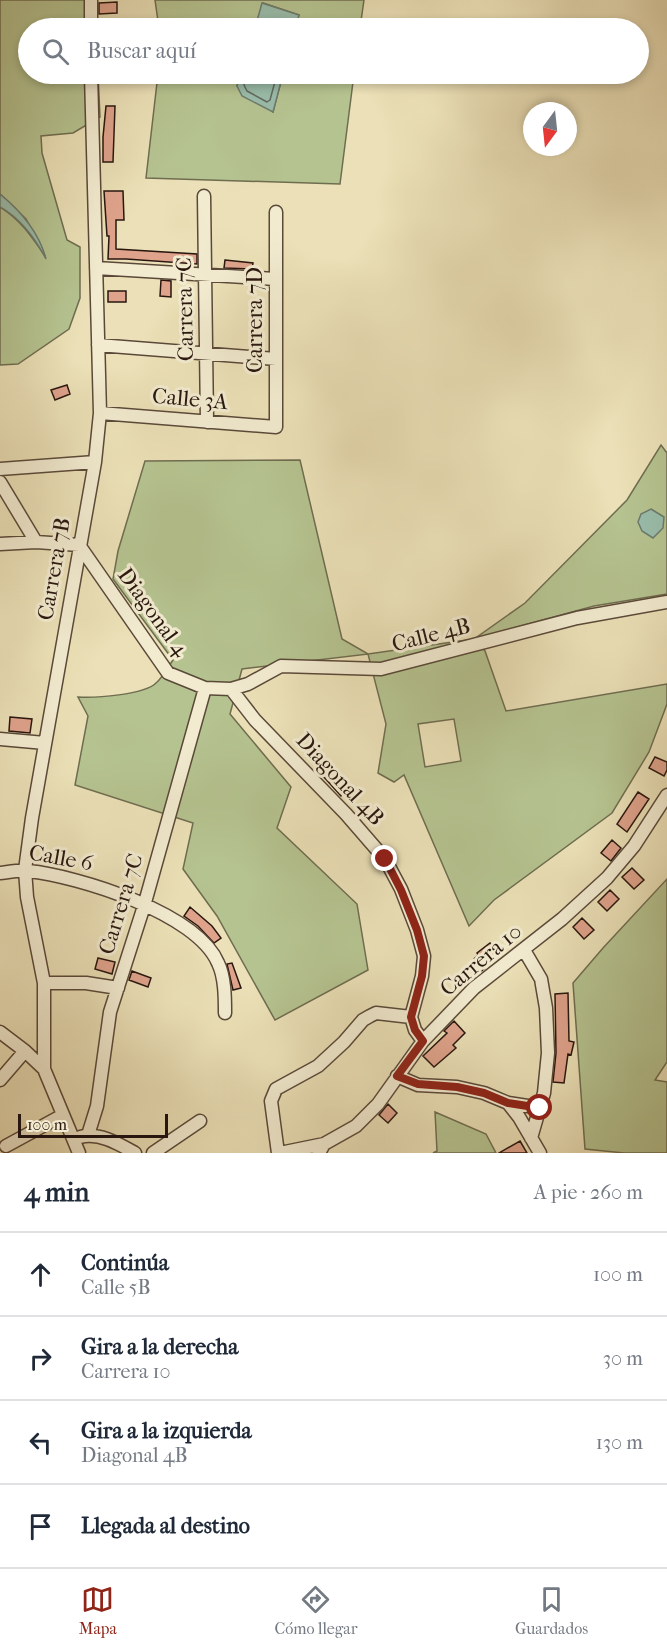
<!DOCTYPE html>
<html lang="es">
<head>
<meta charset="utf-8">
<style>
  body { margin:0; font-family:"IM FELL French Canon",serif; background:#f2f2f3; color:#1f2937 }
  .compass { position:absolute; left:523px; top:102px; width:54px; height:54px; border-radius:50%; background:#fff; box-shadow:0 3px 9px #0003; rotate:195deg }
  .scale { position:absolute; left:18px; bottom:15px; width:150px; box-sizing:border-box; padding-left:6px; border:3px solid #29170f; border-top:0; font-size:16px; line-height:21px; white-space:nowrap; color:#29170f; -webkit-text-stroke:4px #f2ebd0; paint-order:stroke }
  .stop { position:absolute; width:18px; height:18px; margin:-14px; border:4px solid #8f2418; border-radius:50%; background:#fff }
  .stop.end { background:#8f2418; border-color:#fff; box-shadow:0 2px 6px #0008 }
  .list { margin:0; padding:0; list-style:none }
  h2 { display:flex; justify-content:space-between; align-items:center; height:78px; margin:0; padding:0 24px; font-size:26px }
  h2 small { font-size:20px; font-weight:400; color:#747a83 }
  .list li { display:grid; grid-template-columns:39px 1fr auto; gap:18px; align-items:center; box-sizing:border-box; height:84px; padding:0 24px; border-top:2px solid #e0e1e3 }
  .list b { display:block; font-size:22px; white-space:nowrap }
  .list p { margin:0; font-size:20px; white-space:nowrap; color:#747a83 }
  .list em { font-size:20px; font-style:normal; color:#747a83 }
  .icon { flex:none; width:33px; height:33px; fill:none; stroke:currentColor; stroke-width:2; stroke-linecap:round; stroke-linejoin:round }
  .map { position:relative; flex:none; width:667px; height:1153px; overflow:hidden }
  .search { position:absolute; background:#fff; box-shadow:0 3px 9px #0003; left:18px; right:18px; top:18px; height:66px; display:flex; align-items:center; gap:15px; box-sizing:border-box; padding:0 21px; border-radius:33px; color:#747a83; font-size:22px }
  .sheet { height:414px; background:#fff }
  nav { display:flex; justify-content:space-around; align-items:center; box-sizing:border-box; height:84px; border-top:2px solid #e0e1e3; background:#fff; font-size:16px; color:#747a83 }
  nav a { display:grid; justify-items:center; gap:3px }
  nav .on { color:#8f2418 }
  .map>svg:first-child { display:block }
  .green { fill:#b5c390; stroke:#6f6d50; stroke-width:1.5; fill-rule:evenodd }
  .water { fill:#99bdab; stroke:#6c7b6d; stroke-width:1.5 }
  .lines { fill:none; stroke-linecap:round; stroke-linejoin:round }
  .shore { stroke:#616a5d; stroke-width:1.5 }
  .building { fill:#dfa38c; stroke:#29170f; stroke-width:1.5 }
  .minor-casing { stroke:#5a4939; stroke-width:15 }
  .minor { stroke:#f2ebd0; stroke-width:12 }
  .route { stroke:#8f2418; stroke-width:8 }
  .labels { text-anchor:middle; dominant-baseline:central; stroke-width:6; stroke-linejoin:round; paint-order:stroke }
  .street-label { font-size:22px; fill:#29170f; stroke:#f2ebd0 }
</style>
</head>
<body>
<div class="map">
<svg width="667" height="1153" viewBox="0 0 667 1153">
  <rect width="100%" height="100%" fill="#ebe0b7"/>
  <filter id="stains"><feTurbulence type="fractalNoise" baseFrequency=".00333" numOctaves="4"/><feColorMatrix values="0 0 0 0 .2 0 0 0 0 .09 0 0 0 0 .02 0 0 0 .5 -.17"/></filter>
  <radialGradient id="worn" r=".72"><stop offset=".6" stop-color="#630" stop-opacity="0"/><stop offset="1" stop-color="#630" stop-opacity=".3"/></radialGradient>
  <path class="green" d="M0 0H95L96 28H28V74H98L100 117 73 133 41 136 42 153 67 240 80 247V298L69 329 18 364 0 365V207C20 219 32 237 45 256L26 219 0 194Z
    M155 0H364L360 28H295L299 15 263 3 255 28H159Z
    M158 74H241L237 86 273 112 283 74H354L340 184 146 178Z
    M661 445 667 453V594L594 606 474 639 485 651 506 711 667 684V704L649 752 612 813 494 900 469 926 404 775 394 782 378 773 386 724 368 654 242 669 230 714 291 787 277 828 357 904 368 970 275 1020 217 916 183 869 193 823 75 785 88 716 78 697C95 698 144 695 156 683 163 677 168 667 173 660L113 579 118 551 145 461 300 460 342 639 368 654 474 639 525 603 627 500ZM454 719 461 761 425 767 418 724Z
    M667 879V1062L655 1080 667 1082V1153H624L585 1149 573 983 603 948Z
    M435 1112 486 1134 496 1153H433L437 1151Z"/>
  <path class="water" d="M262 3 299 15 295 28H255Z
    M241 74H283L273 112 242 96 237 86Z
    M0 194C22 212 39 232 46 259 35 238 21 219 0 207Z
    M651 509 664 517 663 528 653 538 642 531 638 522 641 514Z"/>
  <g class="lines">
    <path class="shore" d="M246 74 244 85 247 91 267 102 270 100 277 74"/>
  </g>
  <path class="building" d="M117 2V13L99 14V3Z
    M106 106H115L113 162H103V137Z
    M104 191H123L124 220H116V249L197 254V264L126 259H108L109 236H107Z
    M225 260 253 263 252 269 224 268Z
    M161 280 171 281V297L160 296Z
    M108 291H126V302H108Z
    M67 385 70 394 55 400 51 390Z
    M10 717 32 719 30 733 9 731Z
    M655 757 667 762V770L664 776 649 768Z
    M330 769 350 788 341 796 323 776Z
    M638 792 649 799 627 832 617 824Z
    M612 840 621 848 611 861 601 853Z
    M632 868 644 880 634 889 622 877Z
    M610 890 619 899 607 911 598 902Z
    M190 907 212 926 221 938 214 943 198 926 184 916Z
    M582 918 594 930 584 939 573 927Z
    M490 943 499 953 484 965 486 967 476 976 467 966 478 955 477 953Z
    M98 958 115 962 112 974 95 969Z
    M232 963 241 988 233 990 227 964Z
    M132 971 151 978 148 987 129 980Z
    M568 993 569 1041 574 1042 571 1055 568 1054 564 1083 553 1082 556 1053 555 994Z
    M454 1021 465 1033 453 1045 456 1048 434 1067 423 1056 447 1033 444 1031Z
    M388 1104 397 1113 388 1123 379 1115Z
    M520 1141 527 1153H499Z"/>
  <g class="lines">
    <defs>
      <path id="minor" d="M91 0V28
        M204 196 207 422
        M96 268 276 279
        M98 345 276 359
        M100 413 276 427V212
        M0 469 95 462
        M0 482 36 542
        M0 544 36 542 79 545
        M79 545 168 673 205 688 231 689 248 684 281 666 381 669 577 618 667 602
        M231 689 255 720 346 814 385 859 401 889 417 930 424 956 422 976 411 1017 415 1030 423 1041
        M0 739 45 743
        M0 873C9 872 19 870 28 871 78 876 197 913 218 963 225 977 225 998 225 1013
        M524 950 541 979 546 1008 548 1053 544 1093 531 1138
        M44 983H86L118 988
        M0 1032 25 1051 44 1069
        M397 1076 418 1085 457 1087 484 1093 508 1103 541 1108
        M0 1080 25 1051
        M508 1103 519 1117 540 1153
        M88 1135 97 1106 110 1012 144 906 205 688
        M80 1137C100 1132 119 1144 135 1153
        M6 1146 63 1115
        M79 1153 44 1069V983L27 897 25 870 32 818 95 462 100 413 91 74
        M153 1153 200 1121
        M278 1153 271 1101 276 1089 318 1066 344 1042 363 1020 370 1016 376 1013 411 1017
        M280 1153 324 1144
        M319 1153 324 1144 356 1126 378 1104 423 1041 474 988 562 919 607 878 634 846 667 795"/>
    </defs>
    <use href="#minor" class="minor-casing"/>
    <use href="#minor" class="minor"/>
  </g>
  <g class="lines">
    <path class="route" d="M385 859 401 890 417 930 424 956 422 976 411 1017 415 1030 423 1041 397 1076 418 1084 457 1087 484 1093 508 1103 540 1108"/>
  </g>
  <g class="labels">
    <g class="street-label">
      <text transform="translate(185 309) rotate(-91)">Carrera 7C</text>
      <text transform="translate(255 320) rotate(-90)">Carrera 7D</text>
      <text transform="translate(190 399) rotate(5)">Calle 3A</text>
      <text transform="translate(54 569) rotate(-80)">Carrera 7B</text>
      <text transform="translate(153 612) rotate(54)">Diagonal 4</text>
      <text transform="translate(431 635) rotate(-14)">Calle 4B</text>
      <text transform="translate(340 779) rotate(47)">Diagonal 4B</text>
      <text transform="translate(61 858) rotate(10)">Calle 6</text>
      <text transform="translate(121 904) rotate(-73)">Carrera 7C</text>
      <text transform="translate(481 960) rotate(-40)">Carrera 10</text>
    </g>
  </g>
  <rect width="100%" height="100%" filter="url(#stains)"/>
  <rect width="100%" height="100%" fill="url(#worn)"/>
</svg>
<svg class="compass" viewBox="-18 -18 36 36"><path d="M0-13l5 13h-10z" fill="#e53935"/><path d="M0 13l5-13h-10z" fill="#747a83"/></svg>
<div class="scale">100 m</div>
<div class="stop" style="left:540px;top:1108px"></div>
<div class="stop end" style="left:385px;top:859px"></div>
<div class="search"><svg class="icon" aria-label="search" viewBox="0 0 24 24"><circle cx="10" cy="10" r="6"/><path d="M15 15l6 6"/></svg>Buscar aquí</div>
</div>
<section class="sheet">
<h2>4 min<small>A pie · 260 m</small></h2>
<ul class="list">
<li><svg class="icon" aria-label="ahead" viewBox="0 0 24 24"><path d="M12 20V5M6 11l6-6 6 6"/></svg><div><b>Continúa</b><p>Calle 5B</p></div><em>100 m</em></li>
<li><svg class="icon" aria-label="right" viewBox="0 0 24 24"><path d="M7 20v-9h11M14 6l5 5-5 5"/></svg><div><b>Gira a la derecha</b><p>Carrera 10</p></div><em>30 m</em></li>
<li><svg class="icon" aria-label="left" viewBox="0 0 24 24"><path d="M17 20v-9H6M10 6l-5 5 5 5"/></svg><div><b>Gira a la izquierda</b><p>Diagonal 4B</p></div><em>130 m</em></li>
<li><svg class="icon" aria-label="arrive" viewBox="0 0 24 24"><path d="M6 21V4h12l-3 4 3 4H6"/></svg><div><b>Llegada al destino</b></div></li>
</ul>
</section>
<nav>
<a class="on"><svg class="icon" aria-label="map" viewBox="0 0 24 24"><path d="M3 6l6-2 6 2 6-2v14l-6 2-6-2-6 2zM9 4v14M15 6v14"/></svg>Mapa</a>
<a><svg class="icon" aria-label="directions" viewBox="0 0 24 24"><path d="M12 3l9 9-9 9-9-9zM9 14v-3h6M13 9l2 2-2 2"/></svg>Cómo llegar</a>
<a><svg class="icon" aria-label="saved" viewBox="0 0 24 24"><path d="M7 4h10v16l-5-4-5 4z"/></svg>Guardados</a>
</nav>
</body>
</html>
